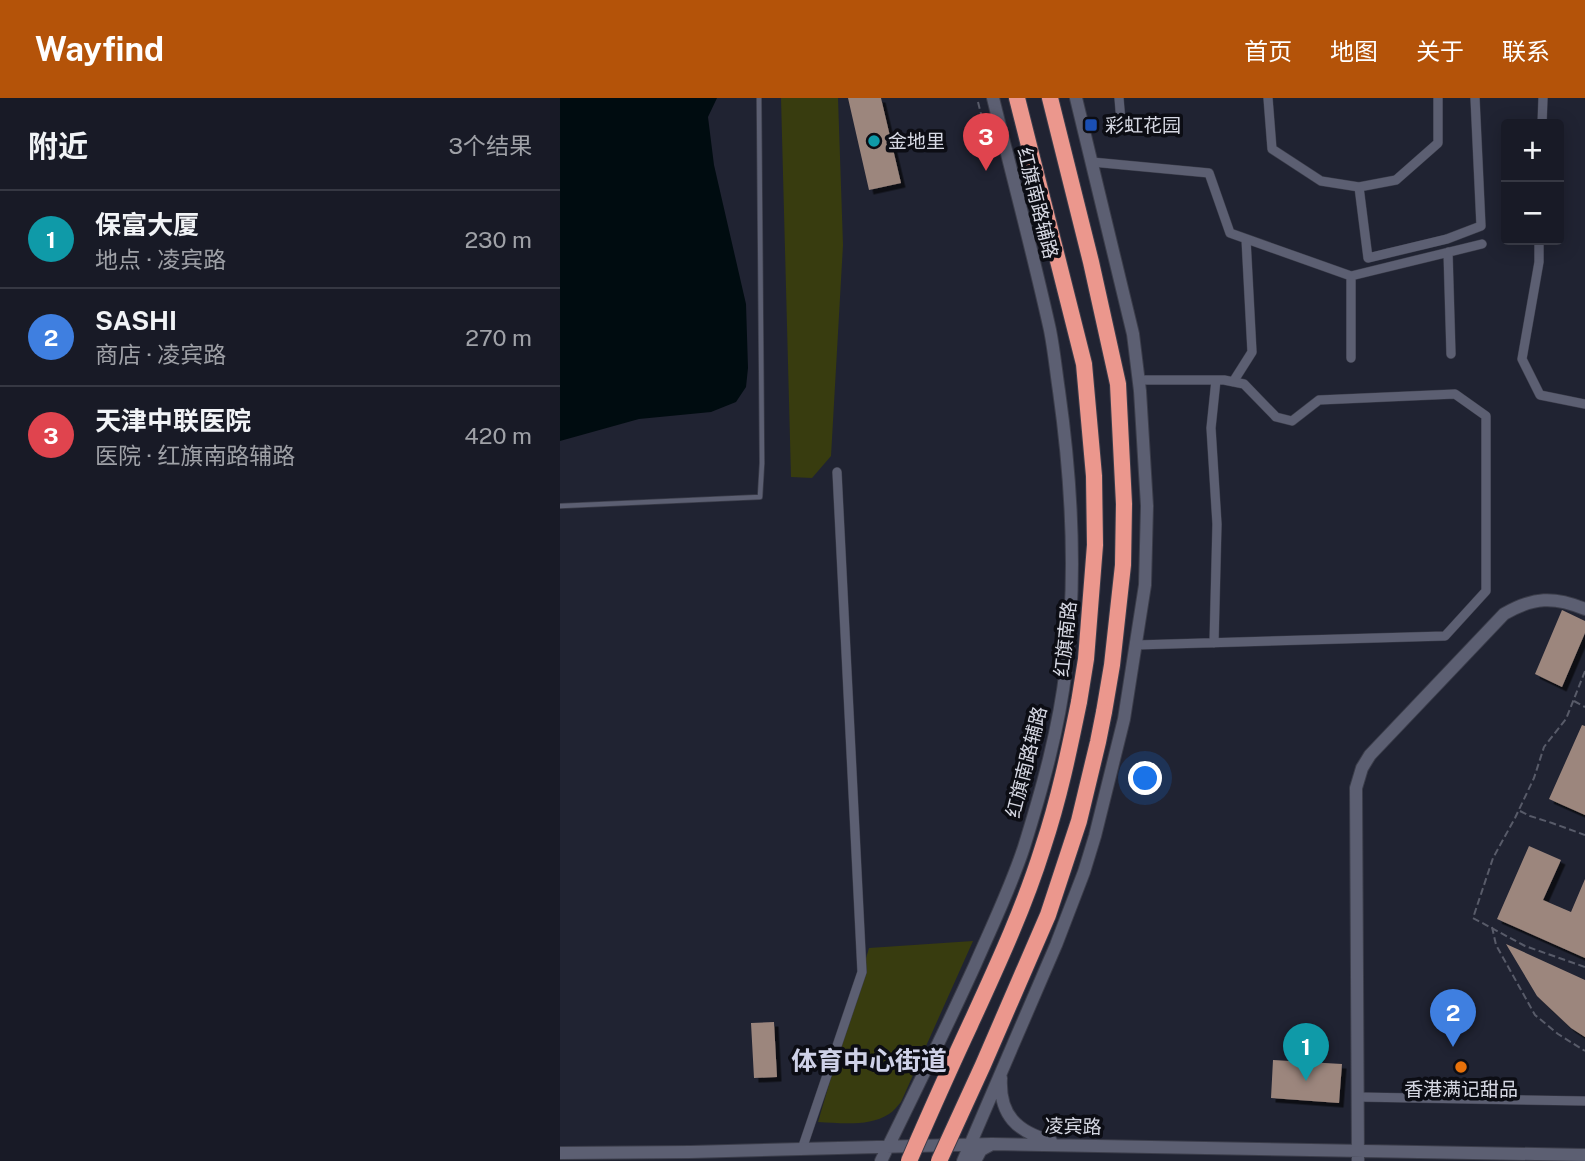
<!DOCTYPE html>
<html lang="zh">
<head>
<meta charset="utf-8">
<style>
  body { margin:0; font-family:"Public Sans","Noto Sans SC",sans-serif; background:#252732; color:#f1f3f6 }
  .controls { position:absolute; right:21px; top:21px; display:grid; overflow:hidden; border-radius:7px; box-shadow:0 4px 18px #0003 }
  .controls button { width:63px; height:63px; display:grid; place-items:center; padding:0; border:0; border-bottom:2px solid #363843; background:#181a26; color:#f1f3f6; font:35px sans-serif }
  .you { position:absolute; left:586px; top:681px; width:24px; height:24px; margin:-18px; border:5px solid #fff; border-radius:50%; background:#1a73e8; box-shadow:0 0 0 10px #1a73e833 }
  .badge { display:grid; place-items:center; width:46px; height:46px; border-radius:50%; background:#b45309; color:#fff; font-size:23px; font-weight:700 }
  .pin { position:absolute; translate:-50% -58px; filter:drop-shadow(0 2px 4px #0008) }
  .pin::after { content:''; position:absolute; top:37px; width:24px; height:21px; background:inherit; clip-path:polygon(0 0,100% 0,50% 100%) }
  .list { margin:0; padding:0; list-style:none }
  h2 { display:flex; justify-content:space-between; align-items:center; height:91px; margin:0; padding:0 28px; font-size:30px }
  h2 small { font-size:23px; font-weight:400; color:#9fa1a7 }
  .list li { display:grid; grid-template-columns:46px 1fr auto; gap:21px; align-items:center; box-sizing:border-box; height:98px; padding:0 28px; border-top:2px solid #363843 }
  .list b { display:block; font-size:26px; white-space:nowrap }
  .list p { margin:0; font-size:23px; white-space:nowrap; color:#9fa1a7 }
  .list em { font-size:23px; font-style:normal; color:#9fa1a7 }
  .map { position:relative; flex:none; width:1025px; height:1063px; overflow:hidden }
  header { display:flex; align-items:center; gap:42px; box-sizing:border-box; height:98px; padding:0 35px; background:#b45309; color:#fff }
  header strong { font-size:33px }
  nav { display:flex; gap:38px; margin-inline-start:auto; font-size:24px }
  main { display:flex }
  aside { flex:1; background:#181a26 }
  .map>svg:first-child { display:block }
  .green { fill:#383c0f }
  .water { fill:#000c10 }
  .building { fill:#9c867d; filter:url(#shadow) }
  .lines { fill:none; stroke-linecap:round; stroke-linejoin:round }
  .lane-casing { stroke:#3b3d4a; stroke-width:6 }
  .street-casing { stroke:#3b3d4a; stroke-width:10 }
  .secondary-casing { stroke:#3b3d4a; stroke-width:14 }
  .highway-casing { stroke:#3b3d4a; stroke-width:18 }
  .path { stroke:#585b69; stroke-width:2; stroke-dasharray:7 3.5; stroke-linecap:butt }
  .lane { stroke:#5c5f72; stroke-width:4.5 }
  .street { stroke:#5c5f72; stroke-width:9 }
  .secondary { stroke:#5c5f72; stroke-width:12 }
  .highway { stroke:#eb978d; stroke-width:16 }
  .highway-bridge-casing { stroke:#3b3d4a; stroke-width:18; stroke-linecap:butt }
  .highway-bridge { stroke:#eb978d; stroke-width:16 }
  .transit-dot { fill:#1a4fb4; stroke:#0c0d14; stroke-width:2.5 }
  .culture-dot { fill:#0f9aa8; stroke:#0c0d14; stroke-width:2.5 }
  .food-dot { fill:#e8710a; stroke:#0c0d14; stroke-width:2.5 }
  .labels { text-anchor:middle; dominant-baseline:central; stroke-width:7; stroke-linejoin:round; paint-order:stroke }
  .poi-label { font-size:19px; fill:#d6d8e3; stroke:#0c0d14; text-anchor:start }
  .street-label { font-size:19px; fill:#d6d8e3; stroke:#0c0d14 }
  .district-label { font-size:26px; font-weight:bold; fill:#ced1e7; stroke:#0c0d14 }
</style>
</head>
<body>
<header>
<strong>Wayfind</strong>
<nav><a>首页</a><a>地图</a><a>关于</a><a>联系</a></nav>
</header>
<main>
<aside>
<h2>附近<small>3个结果</small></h2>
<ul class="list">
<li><span class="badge" style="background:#0f9aa8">1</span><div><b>保富大厦</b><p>地点 · 凌宾路</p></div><em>230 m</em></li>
<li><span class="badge" style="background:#3f7fe0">2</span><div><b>SASHI</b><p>商店 · 凌宾路</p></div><em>270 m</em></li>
<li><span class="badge" style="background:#e0444e">3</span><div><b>天津中联医院</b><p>医院 · 红旗南路辅路</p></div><em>420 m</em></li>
</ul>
</aside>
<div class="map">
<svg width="1025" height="1063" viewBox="0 0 1025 1063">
  <defs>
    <filter id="shadow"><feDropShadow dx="4.5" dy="4.5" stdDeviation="0" flood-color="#0009"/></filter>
  </defs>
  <rect width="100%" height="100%" fill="#202332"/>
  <path class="green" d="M221 0H278L283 147 271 358 252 380 231 379Z
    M413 843 341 1004C337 1008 334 1013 329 1016 309 1029 280 1025 258 1024L309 850Z"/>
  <path class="water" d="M0 0H157L148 19 154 67 186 206 188 270 186 289 176 304 151 314 79 321 0 343Z"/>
  <path class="building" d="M288 0H321L341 85 309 92Z
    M1002 512 1025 523V535L1002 589 975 576Z
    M1022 627 1025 628V717L989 701Z
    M969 748 1001 762 983 802 1011 814 1025 781V860L937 821Z
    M946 846 1025 882V939L1011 930 977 898Z
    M214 924 217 979 194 980 191 925Z
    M713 962 782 966 779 1005 711 1000Z"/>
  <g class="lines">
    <defs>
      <path id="lane" d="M0 408 200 399 202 365 199 0"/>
      <path id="street" d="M559 0 561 24
        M708 0 712 51 761 83 799 89 836 82 878 45V0
        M982 26 983 0
        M532 64 649 75 670 135 791 178 922 146
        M799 89 808 160 887 141 921 128 915 0
        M979 142V164L962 261 980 297 1025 306
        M888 154 891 256
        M791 178V260
        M673 284 692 254 686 141
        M654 545 657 426 651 330 656 282
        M576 547 885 538 926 493V318L895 296 759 302 732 323 716 319 684 286 664 282H579
        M798 999 1025 1003
        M242 1051 302 874 277 374"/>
      <path id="secondary" d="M441 980C439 1017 457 1034 491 1043
        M0 1055 130 1054 432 1046 1025 1057
        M321 1063C353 998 385 933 415 867 432 828 451 789 464 749 482 691 499 631 506 570 517 478 512 385 499 293 496 273 494 252 490 232 473 155 452 77 433 0
        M403 1063 496 847 524 774 535 738 564 621 585 487 587 408 580 293 573 236 516 0
        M415 1063 421 1052 432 1046
        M798 1063 796 690 802 670 810 657 944 516C973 499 994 498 1025 511"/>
      <path id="highway" d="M457 0 524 266 534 378 535 447 526 561 519 604
        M490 0 531 164 558 286 564 406 563 467 552 567 544 614"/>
    </defs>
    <use href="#lane" class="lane-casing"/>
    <use href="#street" class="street-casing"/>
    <use href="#secondary" class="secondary-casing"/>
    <use href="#highway" class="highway-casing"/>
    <path class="path" d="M418 4 424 28
      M1025 573 1006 621 984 649 974 680 955 720 933 760 913 820 965 848 1025 869
      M1014 603 1025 609
      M960 713 970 718 992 725 1025 737
      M932 829 936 847 975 917 998 936 1025 953"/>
    <use href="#lane" class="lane"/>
    <use href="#street" class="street"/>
    <use href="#secondary" class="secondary"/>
    <use href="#highway" class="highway"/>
    <defs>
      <path id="highway-bridge" d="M349 1063C369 1017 389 972 410 927 437 868 464 810 483 749 499 701 509 653 519 604
        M379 1063 423 967 488 817 519 723 538 644 544 614"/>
    </defs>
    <use href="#highway-bridge" class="highway-bridge-casing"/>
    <use href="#highway-bridge" class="highway-bridge"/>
  </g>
  <rect class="transit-dot" x="524" y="20" width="14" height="14" rx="3.5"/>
  <circle class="culture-dot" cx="314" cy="43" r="7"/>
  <circle class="food-dot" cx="901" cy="969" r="7"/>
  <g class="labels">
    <g class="poi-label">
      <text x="545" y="27">彩虹花园</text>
      <text x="328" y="43">金地里</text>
      <text x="901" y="991" text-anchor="middle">香港满记甜品</text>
    </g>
    <g class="street-label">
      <text transform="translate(478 105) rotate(76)">红旗南路辅路</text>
      <text transform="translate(505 541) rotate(-84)">红旗南路</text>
      <text transform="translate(466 664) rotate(-76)">红旗南路辅路</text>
      <text transform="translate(513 1028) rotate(1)">凌宾路</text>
    </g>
    <g class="district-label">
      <text x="309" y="962">体育中心街道</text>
    </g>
  </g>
</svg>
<div class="controls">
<button>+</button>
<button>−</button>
</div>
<div class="you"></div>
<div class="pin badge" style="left:746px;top:983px;background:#0f9aa8">1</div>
<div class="pin badge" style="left:893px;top:949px;background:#3f7fe0">2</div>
<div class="pin badge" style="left:426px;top:73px;background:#e0444e">3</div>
</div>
</main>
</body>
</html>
